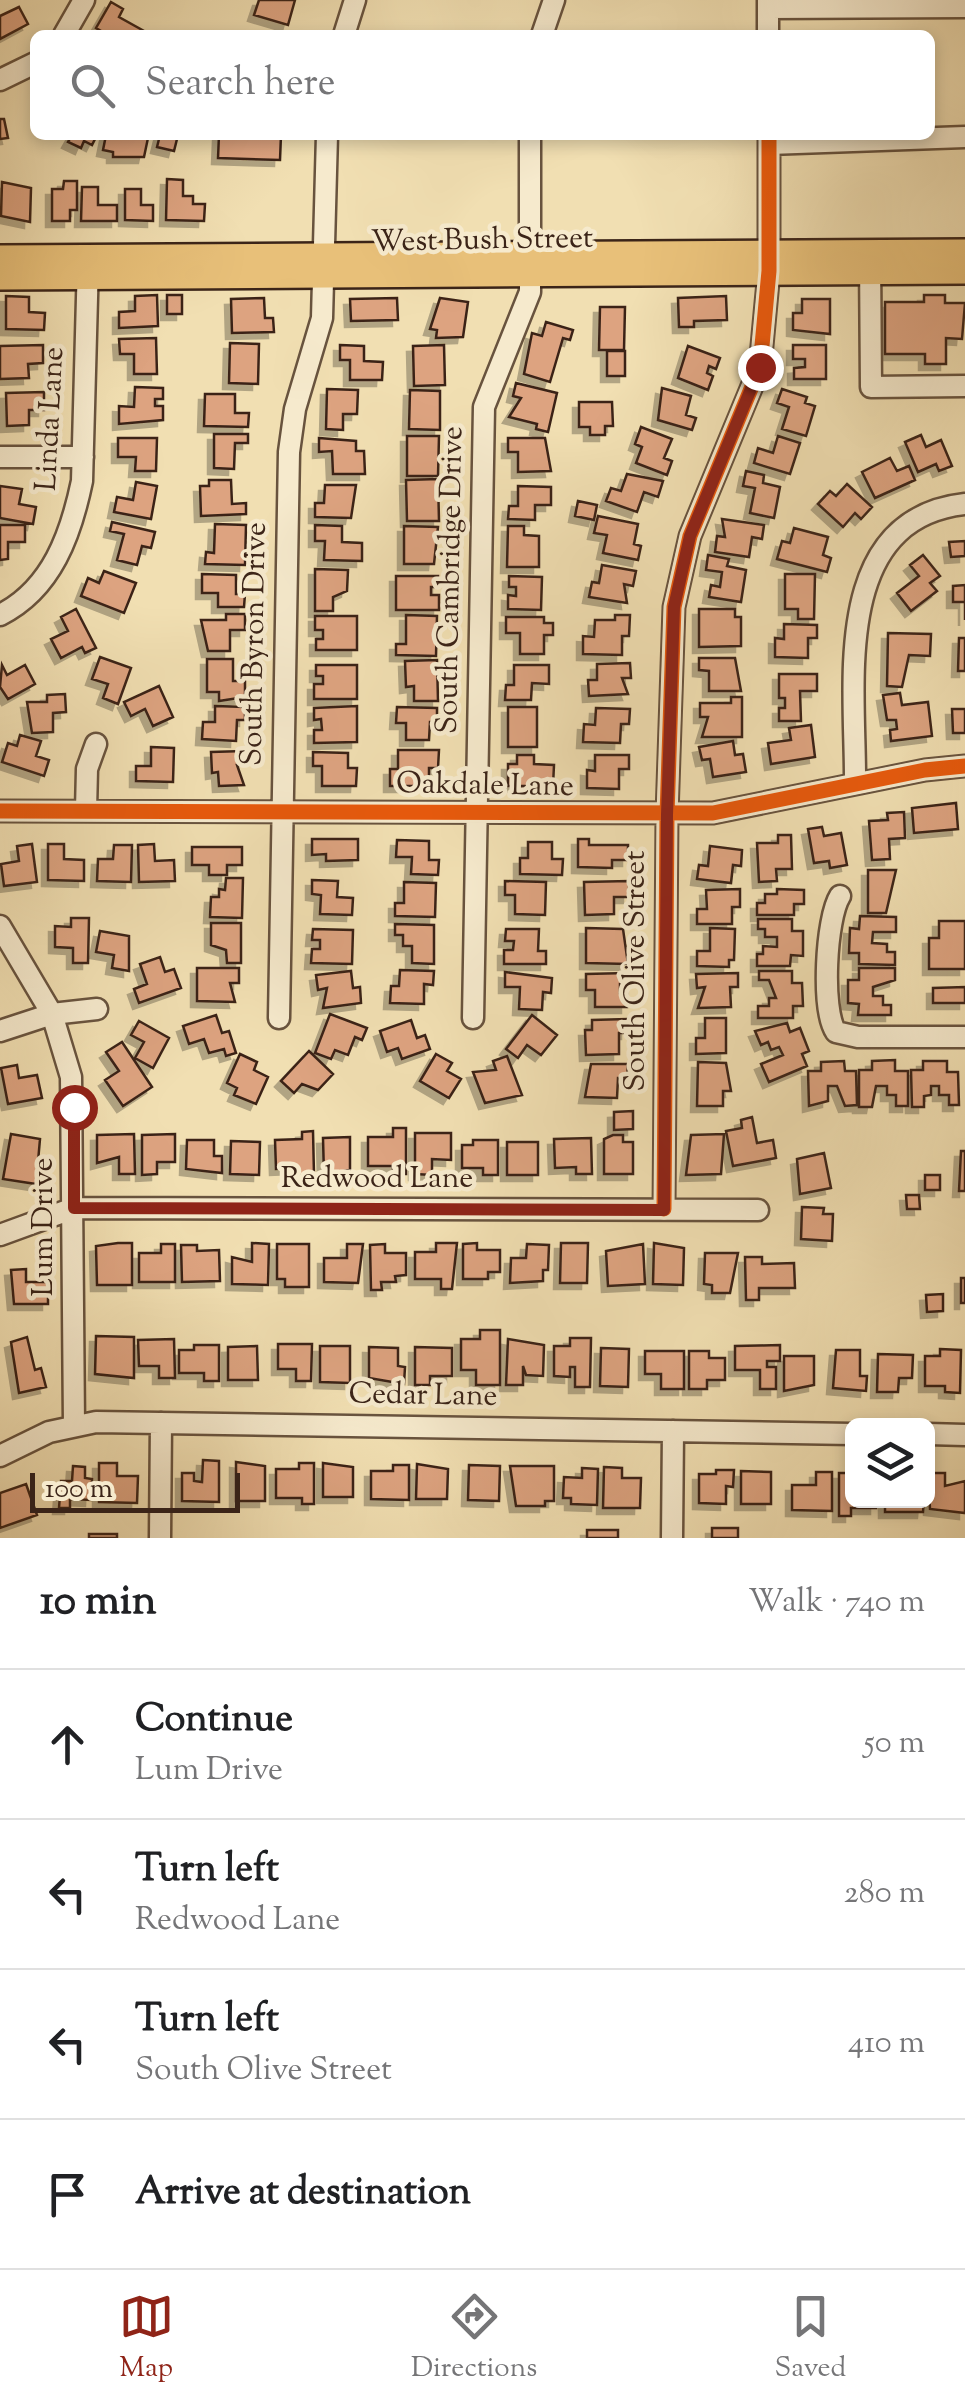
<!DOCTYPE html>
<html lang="en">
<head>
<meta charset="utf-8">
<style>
  body { margin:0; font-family:"Sorts Mill Goudy",serif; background:#f6f6f6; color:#202124 }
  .controls { position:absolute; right:30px; bottom:30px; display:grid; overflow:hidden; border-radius:15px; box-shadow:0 5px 15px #0003 }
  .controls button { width:90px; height:90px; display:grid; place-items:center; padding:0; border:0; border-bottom:2px solid #e0e0e0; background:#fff; color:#202124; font:50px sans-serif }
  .scale { position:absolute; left:30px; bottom:25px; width:210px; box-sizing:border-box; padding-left:10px; border:5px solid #3b2418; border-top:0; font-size:28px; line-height:35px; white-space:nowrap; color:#3b2418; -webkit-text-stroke:8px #f6eacd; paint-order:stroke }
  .stop { position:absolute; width:30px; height:30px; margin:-22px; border:8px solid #8f2418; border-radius:50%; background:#fff }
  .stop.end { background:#8f2418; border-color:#fff; box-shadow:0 2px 10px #0008 }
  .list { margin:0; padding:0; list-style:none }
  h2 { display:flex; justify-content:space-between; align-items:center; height:130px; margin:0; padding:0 40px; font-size:42px }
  h2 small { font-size:32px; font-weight:400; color:#757577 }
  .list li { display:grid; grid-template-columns:65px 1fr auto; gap:30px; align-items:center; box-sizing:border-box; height:150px; padding:0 40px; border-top:2px solid #e0e0e0 }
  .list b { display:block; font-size:38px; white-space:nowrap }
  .list p { margin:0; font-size:32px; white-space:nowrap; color:#757577 }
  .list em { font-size:32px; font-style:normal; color:#757577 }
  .icon { flex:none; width:55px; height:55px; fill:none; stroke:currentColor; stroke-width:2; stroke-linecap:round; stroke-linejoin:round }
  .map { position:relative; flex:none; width:965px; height:1538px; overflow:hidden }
  .search { position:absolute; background:#fff; box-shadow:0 5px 15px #0003; left:30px; right:30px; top:30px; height:110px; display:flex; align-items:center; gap:25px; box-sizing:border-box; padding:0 35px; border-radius:15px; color:#757577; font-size:38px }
  .sheet { height:730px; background:#fff }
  nav { display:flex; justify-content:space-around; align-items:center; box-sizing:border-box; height:140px; border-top:2px solid #e0e0e0; background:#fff; font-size:28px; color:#757577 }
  nav a { display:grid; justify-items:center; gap:5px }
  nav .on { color:#8f2418 }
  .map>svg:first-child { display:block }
  .building { fill:#dda380; stroke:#3b2418; stroke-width:2.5; filter:url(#shadow) }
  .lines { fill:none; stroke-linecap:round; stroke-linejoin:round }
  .minor-casing { stroke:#68533e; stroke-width:25 }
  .major-casing { stroke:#3b2418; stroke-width:30 }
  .minor { stroke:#f6eacd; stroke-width:20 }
  .major { stroke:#e8c079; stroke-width:25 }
  .cycleway-casing { stroke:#f6eacd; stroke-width:21 }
  .cycleway { stroke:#e8590c; stroke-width:15 }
  .route { stroke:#8f2418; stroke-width:12 }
  .labels { text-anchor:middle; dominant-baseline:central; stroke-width:9; stroke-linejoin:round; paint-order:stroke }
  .street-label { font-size:30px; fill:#3b2418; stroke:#f6eacd }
</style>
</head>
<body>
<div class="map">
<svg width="965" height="1538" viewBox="0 0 965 1538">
  <defs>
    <filter id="shadow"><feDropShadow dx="-6" dy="6" stdDeviation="0" flood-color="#0004"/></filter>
  </defs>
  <rect width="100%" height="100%" fill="#f1dfb2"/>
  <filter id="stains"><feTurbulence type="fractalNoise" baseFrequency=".002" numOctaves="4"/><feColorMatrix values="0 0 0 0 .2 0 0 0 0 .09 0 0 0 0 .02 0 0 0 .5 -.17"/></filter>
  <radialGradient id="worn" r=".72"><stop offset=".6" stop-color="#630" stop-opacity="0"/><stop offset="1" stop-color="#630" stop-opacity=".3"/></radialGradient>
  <path class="building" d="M259 0H295L288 25 254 15Z
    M111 2 123 9 119 17 144 31 142 35H108L96 28Z
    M19 7 28 24 0 39V16Z
    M0 119H4L8 138 0 139Z
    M72 135H97L92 145 84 141 81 148 68 142Z
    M106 135 148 138 144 157H113V152L103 150Z
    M160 135H178L174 151 157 147Z
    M219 135H281L280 160 218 158Z
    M167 179 183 180V196H193V204H205L204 221 166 220Z
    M64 181H77V210H70V221H52V189H63Z
    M2 182 31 188 30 222 1 216Z
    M82 187H98V205H117V221H81Z
    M125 189H141V205H153V221L125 220Z
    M157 295 158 326 119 328V312L135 311V296Z
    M167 295H182V314H167Z
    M924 295H945V303H965L962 339 946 338V364H925V354H885V302H924Z
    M6 296 29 297V312L45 313 44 330 6 329Z
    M726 296 727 320 694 321V327H679L678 298Z
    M264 298 265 318H273L274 332 232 333 231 299Z
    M397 298 398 320 351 321 350 299Z
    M440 298 468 302 463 337 436 338 437 330 430 329Z
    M802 299H830V334L793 330V313H802Z
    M600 307H625L624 350H599Z
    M546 322 573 330 570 340 563 338 550 382 524 374 532 333 542 336Z
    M156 338 157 374H134V354H120L119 339Z
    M230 343 259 344 258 384 229 383Z
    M43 345V363L28 364 29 378 0 379V346Z
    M340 345 364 346V361L383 362 382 380H350V360H340Z
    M444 345 445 385 414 386 413 346Z
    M793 345H826V379H794V368L805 367V359H793Z
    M688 346 720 358 716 369 709 366 707 373 713 376 708 390 678 378Z
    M607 351H625V376H607Z
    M516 383 557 393 548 432 536 429 537 424 509 417 521 398 513 396Z
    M135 387 163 388V399H155V406H163V420L119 424V406L134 407Z
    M662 388 691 396 686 415 696 418 692 430 658 420Z
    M327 389 358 390 357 414H343V430L326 429Z
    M782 389 807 397 805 403 815 406 806 436 782 429 789 407 777 403Z
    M410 390 440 391V430L409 429Z
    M44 392V410H29V425L7 426 6 393Z
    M205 394H235V413H249L248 427 204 426Z
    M579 402H612L613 426H605V435H590V427H579Z
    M641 427 672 439 664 458 672 461 667 475 636 463 642 447 635 444Z
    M214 434H248V443H235L234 469 214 468Z
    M921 435 926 447 941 440 952 466 939 471 936 464 918 472 905 442Z
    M407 436H439L438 476H407Z
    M778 436 800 443 790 474 754 463 758 448 773 453Z
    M118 438H157L156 471H135L136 457H118Z
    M319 438 356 441V451H364L365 474H333L332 451 319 452Z
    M508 438H545L551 471 518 472V452H508Z
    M890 458 897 471 909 466 915 480 875 498 862 472Z
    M746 471 764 475 763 483 780 487 774 518 750 513 755 488 743 486Z
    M627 474 663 481 658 497 644 492 637 512 606 501 611 488 621 491Z
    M438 479 439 521H407L406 480Z
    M209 480H231L232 504 246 503V514L201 516 200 486H209Z
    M136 482 157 486 151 519 114 512 117 497 133 500Z
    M847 484 872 507 861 519 855 513 843 527 818 504 830 491 836 496Z
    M325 485H356L351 518 315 517V503H324Z
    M0 486 22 489 19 504 36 507 33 524 0 518Z
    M518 486 551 487V505H535V520L508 519 509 506H518Z
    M578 501 597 505 594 520 575 516Z
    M598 516 638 524 634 544 641 546 638 560 603 553 607 535 594 533Z
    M722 519 764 525 762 539 752 537 749 557 715 552 717 536 725 537Z
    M112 522 155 532 151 548 142 546 137 565 117 560 124 534 110 531Z
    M215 524 246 525 245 565 205 564 206 552 214 553Z
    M0 525H25V542H8V559L0 560Z
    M315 525 342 526V542L362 543V561L324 560 325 541H315Z
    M404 526 438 527 434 564H404Z
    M508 526H524V535L539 536V567H507Z
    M794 528 828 537 823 555 831 558 827 572 777 559 782 541 790 543Z
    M965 541V556L951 557 949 542Z
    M708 555 729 559 727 566 746 570 741 602 709 597 711 585 720 587 722 572 706 570Z
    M923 555 940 576 930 583 937 591 911 611 897 593 919 576 910 565Z
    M602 565 636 571 633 586 624 584 627 603 589 597 592 582 599 583Z
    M315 569 348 570 347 591 333 597V611H315Z
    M104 571 136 583 124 613 81 596 88 578 99 583Z
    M202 574 236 575V594H245L244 607H218V593H202Z
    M785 574H815L814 619H798V609H785Z
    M396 576H438V587H431V595H439V610H396Z
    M509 576 542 577 541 610 508 609V595L516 596V587H509Z
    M965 585V620V602H953V586Z
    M76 609 96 648 85 653 82 647 61 658 51 639 68 631 61 617Z
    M699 609H735V617H741V646L699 647Z
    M226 614H245V630H230V651H208L201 620H226Z
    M406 615 437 616 436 656 396 655V644H406Z
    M615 615H630L629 636H622V655L583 654V636L594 637 595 620H615Z
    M315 616H357V650H316V639H323V630H315Z
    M506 617H544V623H553V635H544V654H520V633H506Z
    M784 624 817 625V638H808V658L775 657V638L784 639Z
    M888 633 931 634 930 656 909 655 902 687 887 686Z
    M959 638H965V671H958Z
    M100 657 131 668 118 704 103 698 108 684 92 679Z
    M699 658H735L741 691H709V671L699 670Z
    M207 659H233V681H245V697L219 701V692H207Z
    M437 660 438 701H414V686L406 687 405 661Z
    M630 663 631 678H622L628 694 589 696 588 680H597V664Z
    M2 665 7 675 25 665 35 684 8 699 0 687Z
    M316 665H357V699H314V684H323V676H316Z
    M514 665H549V684L532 683 531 700H505L506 685H514Z
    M779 674H817V691H800L801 721H779V708H785V698H779Z
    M159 686 173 717 153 726 145 709 131 716 124 702Z
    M900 693 902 705 928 702 932 736 891 741 890 730 897 729 896 720H887L883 695Z
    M65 694 66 712 53 713V732L32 733 27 702H47V695Z
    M731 697H742V737H702L708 717H700V703H731Z
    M215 706 245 707V720H237L236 741 202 739 203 722H215Z
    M357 706V742L314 743V730H322L321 719 314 720V708Z
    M397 707 437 708V722H430L429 740H406V723H396Z
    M508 707H537V747H508Z
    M596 708 630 709 629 724H621L620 743 583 742 584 724 595 725Z
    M952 709H965V733H953Z
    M811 725 815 757 771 764 768 743 791 740 789 728Z
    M20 735 41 741 36 756 49 760 44 776 2 762 8 743 17 746Z
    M733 741 735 755 743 754 746 772 713 777 710 759 702 760 699 747Z
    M151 747 174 748 173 782 136 781V766H151Z
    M398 750H439L438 768H429V786H390V769H398Z
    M244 751V765H237L244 785 219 786 218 772 212 773 211 752Z
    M313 752 348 753V768H357L356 786H322V766H313Z
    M517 755H534V764L554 765 553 786H508V764H517Z
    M595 755H629V769H619V789L587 788V770L595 771Z
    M956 803 958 829 914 833 912 808Z
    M904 812 905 838 889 839 890 859 872 860 869 821 888 820 887 813Z
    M822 827 824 836 841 833 847 865 830 868 829 861 814 863 808 829Z
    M778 835H791L792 869H776L777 881 759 882 757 843H778Z
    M312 839H358V860L326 861V854L312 855Z
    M578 839H589V845H628V860H612V868L578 867Z
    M397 840 429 841V860H439L438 875 411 874 412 857H396Z
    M528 842H552V859H563L562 875 520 874V858H528Z
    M32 844 37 882 4 886 1 864 19 861 17 846Z
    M48 844H64V859L84 860V881L48 880Z
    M154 844 155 861 174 860 175 881 139 882 138 845Z
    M114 845H132L131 882 97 881 98 859H113Z
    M710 846 742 850 741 866 733 865 731 883 697 879 699 865 708 866Z
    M192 847H242V865H227V875H209V865H192Z
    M868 870H896L886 913H868Z
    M226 878H243L242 918 210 917 211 897H219V889L225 890Z
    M312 880 338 881 337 897 353 898 352 915 320 914 321 895 312 894Z
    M505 881 546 882 545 915 515 914V895H505Z
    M629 881V897H614V914L585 915 584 882Z
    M404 882 436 883 435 917 395 916V903H404Z
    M740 889V907H732V924H697V909H707L706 890Z
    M777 889 804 890V904H794V915H757V903H765V894H777Z
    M860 916 896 917V932H873L872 943 887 944V952H895V965L859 964V953H849L850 928 859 929Z
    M71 918H89L88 963H73V948L55 947V926L71 927Z
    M758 919H792V931H803V956L791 955 790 966H757V954H763V946L777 947V937H765V929H758Z
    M939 921H965V969H929V938H939Z
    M211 923H241V963H227L226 950 211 945Z
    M395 924 434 925V964L412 963V946H403V935H395Z
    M586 928 623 929 628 964 586 963Z
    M710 928 735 929 734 960H729V967L697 966V951H710Z
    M313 929 353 930 352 964 311 963 312 949H320V940H312Z
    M506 929H539L538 951H546V964H504V950H513L514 941H505Z
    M100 931 129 936V971L112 968 114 955 96 952Z
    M160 957 165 972 174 969 181 988 139 1003 134 989 147 984 140 964Z
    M197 968H239V983H230L235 1002 197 1001Z
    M859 968H895V980L873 987V996H883V1005H891V1015H858L859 1004 848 1003V980H859Z
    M400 970 434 971 433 985 424 984V1004L390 1003 391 986H399Z
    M351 971 353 988 360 987 361 1003 323 1008 327 988 318 990 316 975Z
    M759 971H792V983H802L803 1006H793V1018H758V1006H769V998H776L769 980H759Z
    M505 972 552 978 551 993 543 992 542 1010 519 1009 520 987H505Z
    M627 973V984H620V993H627V1007H595V990H586V974Z
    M738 973V987H730L731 1007 698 1008 705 987 697 988 696 974Z
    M965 987V1003H933V988Z
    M330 1014 367 1028 362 1040 355 1037 348 1055 335 1050 331 1059 315 1053Z
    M216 1015 222 1033 229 1031 236 1053 226 1056 224 1049 209 1053 204 1039 189 1044 183 1026Z
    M532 1015 557 1035 541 1055 527 1045 518 1058 506 1049Z
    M705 1018H726V1053L696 1054V1038H705Z
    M627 1019V1033H619V1054L586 1055 585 1030H592V1020Z
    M411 1020 417 1038 425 1035 430 1049 402 1059 398 1048 387 1052 380 1031Z
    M139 1021 169 1038 153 1068 135 1058 144 1042 131 1035Z
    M787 1023 790 1032 800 1028 809 1051 802 1054 807 1066 769 1082 761 1064 783 1055 779 1047 771 1050 768 1042 761 1045 755 1031Z
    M122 1042 152 1087 123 1106 105 1080 119 1071 106 1052Z
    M309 1051 333 1074 318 1090 302 1084 294 1093 281 1081Z
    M240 1054 257 1062 254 1070 268 1077 256 1104 234 1095 237 1088 227 1083Z
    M436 1054 452 1063 447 1071 461 1079 449 1098 420 1081Z
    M507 1056 522 1095 485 1103 473 1072 496 1070 493 1061Z
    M895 1060V1071H908V1106H896V1095H887V1086H876L872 1107H859V1070H872V1061Z
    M844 1061 845 1071H856L857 1105 845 1106 837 1086H828V1101L809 1106 808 1071H821V1062Z
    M923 1061H947V1072H958L959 1105H949V1095H939V1086H931V1095L924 1096V1107H912L911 1070H923Z
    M698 1062 726 1063 731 1091H723V1106H697Z
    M591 1064H628L627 1078H618L617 1098 585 1097Z
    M17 1065 19 1078 37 1075 42 1098 8 1104 1 1068Z
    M633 1111V1129L614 1130V1112Z
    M752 1117 757 1143 773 1140 776 1158 733 1166 726 1131 742 1128 741 1120Z
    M393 1128H406V1174H393V1166H368V1137H393Z
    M313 1131 314 1175H298V1168L276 1169 275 1140 302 1139V1132Z
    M415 1133H451V1160L432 1159V1175L415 1174Z
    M11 1134 40 1139 36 1184 3 1179Z
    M134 1134 135 1174H119V1157L97 1163V1135Z
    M175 1134V1162H157V1174L142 1175V1135Z
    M724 1134 721 1174 686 1175 691 1135Z
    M613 1135H623V1142H633V1174H604V1139Z
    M350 1137V1170L324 1175 323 1138Z
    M591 1138 592 1174H576V1167L555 1168 554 1139Z
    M187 1140H214V1156H222V1173L186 1169Z
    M473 1140H498V1175H483V1168H462V1145H473Z
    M231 1141 260 1142 259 1175 230 1174Z
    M507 1142H538V1175H507Z
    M961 1151H965V1191H959Z
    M824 1153 831 1188 800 1194 797 1159Z
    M925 1175H940V1190H925Z
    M906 1195H919L920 1209H907Z
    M802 1207 824 1208 823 1214H833L832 1241 801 1239Z
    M118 1243H132V1285H97L96 1246Z
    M252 1243 269 1244 268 1285 232 1284V1257L252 1262Z
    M436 1243H457L452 1289H441V1279H415V1252H436Z
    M477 1243V1250H500V1272H488V1279H463V1244Z
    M561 1243H588L587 1283H560Z
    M654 1243 684 1248 683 1285 653 1284Z
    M161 1244H175V1282H139V1253H161Z
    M277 1244H309V1287H285V1279H277Z
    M347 1244H363L358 1283 324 1282V1258H347Z
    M385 1244V1253H406V1275L395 1276 396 1282H381L382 1290H371L370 1245Z
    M527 1244 549 1245 548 1270H543V1281L510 1283 511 1258H526Z
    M643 1244 645 1284 608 1286 606 1251Z
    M181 1245H197V1251L219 1250 220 1281 182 1282Z
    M705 1253H738L730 1293H712V1285L704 1284Z
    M745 1257H762V1264L794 1263 795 1288H759V1300H746Z
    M26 1269V1282H48V1304H14L11 1270Z
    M961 1278H965V1303H961Z
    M943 1294V1311L927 1312 926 1295Z
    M480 1330H500V1385H476V1370H461V1339H480Z
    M96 1336 134 1337V1378L95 1374Z
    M27 1337 35 1370 41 1368 46 1387 19 1393 11 1342Z
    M570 1338H591L590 1387H575V1367H570V1377L554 1376V1346H570Z
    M174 1339 175 1378H159V1366H139L138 1340Z
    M508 1339 544 1345 543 1376 526 1375 523 1366V1385H506Z
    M278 1344H312L311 1381H296V1369H278Z
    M194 1345H219V1381H204V1373H179V1350H194Z
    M780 1345V1361H767V1367H776V1389H760V1370H735V1346Z
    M257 1346 258 1380H228V1347Z
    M320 1346H350V1383L320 1382Z
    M369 1347 398 1348V1366L405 1367 404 1384 369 1378Z
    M415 1347 452 1348V1376H430V1385H415Z
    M601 1348 629 1349 628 1387 600 1386Z
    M940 1349 961 1350 960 1393 945 1392V1386H925V1356H940Z
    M836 1350H860V1376H867L866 1391 833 1388Z
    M645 1351H684V1389H661V1374H645Z
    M689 1351H709V1358H725V1380H707V1389H689Z
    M878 1354 913 1355 912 1378H899L898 1392H877Z
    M784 1356H814V1385L784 1391Z
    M203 1460 219 1461V1502L182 1501V1473H194V1481L202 1482Z
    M236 1462 265 1466V1501H236Z
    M99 1463H117V1476H138L137 1503 99 1502Z
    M299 1463H314V1504H302V1498H276V1469H299Z
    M323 1463 353 1467V1497H323Z
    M417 1464 448 1469 447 1499H416Z
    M393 1465H409V1500L371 1499V1471H393Z
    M469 1465 500 1466 499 1501 468 1500Z
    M73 1466 85 1467V1478L92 1479 91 1500 70 1499V1508H59L61 1481H72Z
    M510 1466H554V1501H545V1506H516Z
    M604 1467 622 1468V1478H641L640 1508H603Z
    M582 1468 598 1469 597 1505 571 1504V1498H563L564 1477 582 1478Z
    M716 1470H734L733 1487 726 1486V1504L699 1503V1474H716Z
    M741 1471 771 1472V1504H741Z
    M816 1472H832V1511L792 1510V1485H816Z
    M839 1473H852V1500H876V1508H851V1516H839Z
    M928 1473H945V1486L965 1481V1513L930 1509Z
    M26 1484 37 1515 0 1528V1493Z
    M885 1500H924L923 1512H885Z
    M712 1528H738V1538H712Z
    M587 1530H618V1538H587Z
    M89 1534H117V1538H89Z"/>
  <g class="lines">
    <defs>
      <path id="minor" d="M768 0V35
        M768 8 965 7
        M64 35 84 0
        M344 35 355 0
        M542 35 554 0
        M0 80 35 63
        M769 144 965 137
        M870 258 871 387 965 386
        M0 457H83
        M0 615C52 589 71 534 82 481L88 261
        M855 783C856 687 829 519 965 504
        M86 810 87 769 96 744
        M0 811 713 813 925 770 965 766
        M840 896C826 918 821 1010 836 1032L858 1037H965
        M0 926 52 1014 71 1077 74 1425
        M279 1018 289 452 295 409 322 318 327 135
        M473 1018 484 407 530 292V135
        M0 1031 52 1014 97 1009
        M664 1209 667 815 674 607 690 536 760 367 769 271V135
        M0 1235 74 1208 758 1210
        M928 1434 965 1435
        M0 1456 49 1432 96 1422 852 1434
        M160 1538 161 1423
        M672 1538 673 1431"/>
      <path id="major" d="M0 258 965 252
        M0 277 965 271"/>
    </defs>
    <use href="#minor" class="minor-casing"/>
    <use href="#major" class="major-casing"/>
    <use href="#minor" class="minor"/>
    <use href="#major" class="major"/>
    <defs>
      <path id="cycleway" d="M0 811 713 813 925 770 965 766
        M664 1209 667 815 674 607 690 536 760 367 769 271V135"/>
    </defs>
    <use href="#cycleway" class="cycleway-casing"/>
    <use href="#cycleway" class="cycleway"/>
  </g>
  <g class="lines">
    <path class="route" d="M74 1107V1208L664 1210 667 815 674 607 690 536 760 367"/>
  </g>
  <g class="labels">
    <g class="street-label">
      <text transform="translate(482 241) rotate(-1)">West Bush Street</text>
      <text transform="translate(51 419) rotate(-87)">Linda Lane</text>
      <text transform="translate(451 580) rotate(-89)">South Cambridge Drive</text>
      <text transform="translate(255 644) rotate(-89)">South Byron Drive</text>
      <text transform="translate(485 786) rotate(1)">Oakdale Lane</text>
      <text transform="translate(636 971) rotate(-90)">South Olive Street</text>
      <text x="377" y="1179">Redwood Lane</text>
      <text transform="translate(44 1227) rotate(-90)">Lum Drive</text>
      <text transform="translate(423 1396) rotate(1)">Cedar Lane</text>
    </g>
  </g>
  <rect width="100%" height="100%" filter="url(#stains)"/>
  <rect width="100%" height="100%" fill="url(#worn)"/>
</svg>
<div class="controls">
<button><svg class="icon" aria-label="layers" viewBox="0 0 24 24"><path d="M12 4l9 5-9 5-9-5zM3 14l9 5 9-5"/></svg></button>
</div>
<div class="scale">100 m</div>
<div class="stop" style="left:74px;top:1107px"></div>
<div class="stop end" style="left:760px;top:367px"></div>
<div class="search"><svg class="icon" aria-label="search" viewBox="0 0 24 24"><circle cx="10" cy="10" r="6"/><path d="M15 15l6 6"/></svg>Search here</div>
</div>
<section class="sheet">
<h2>10 min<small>Walk · 740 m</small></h2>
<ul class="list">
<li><svg class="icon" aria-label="ahead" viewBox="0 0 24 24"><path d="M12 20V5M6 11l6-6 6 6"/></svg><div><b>Continue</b><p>Lum Drive</p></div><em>50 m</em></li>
<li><svg class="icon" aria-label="left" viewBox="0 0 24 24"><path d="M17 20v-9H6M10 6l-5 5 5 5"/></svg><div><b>Turn left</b><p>Redwood Lane</p></div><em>280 m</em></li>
<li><svg class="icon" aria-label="left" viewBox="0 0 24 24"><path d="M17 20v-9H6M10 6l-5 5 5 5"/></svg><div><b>Turn left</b><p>South Olive Street</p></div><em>410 m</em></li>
<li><svg class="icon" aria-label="arrive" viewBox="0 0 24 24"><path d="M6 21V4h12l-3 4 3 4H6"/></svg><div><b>Arrive at destination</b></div></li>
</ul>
</section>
<nav>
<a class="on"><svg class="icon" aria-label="map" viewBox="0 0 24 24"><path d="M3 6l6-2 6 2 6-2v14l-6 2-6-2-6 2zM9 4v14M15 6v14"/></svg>Map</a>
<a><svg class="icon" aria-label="directions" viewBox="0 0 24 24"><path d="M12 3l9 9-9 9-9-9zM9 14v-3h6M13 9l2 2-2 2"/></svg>Directions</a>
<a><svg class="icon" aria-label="saved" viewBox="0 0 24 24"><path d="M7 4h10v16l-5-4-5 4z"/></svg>Saved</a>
</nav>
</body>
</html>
